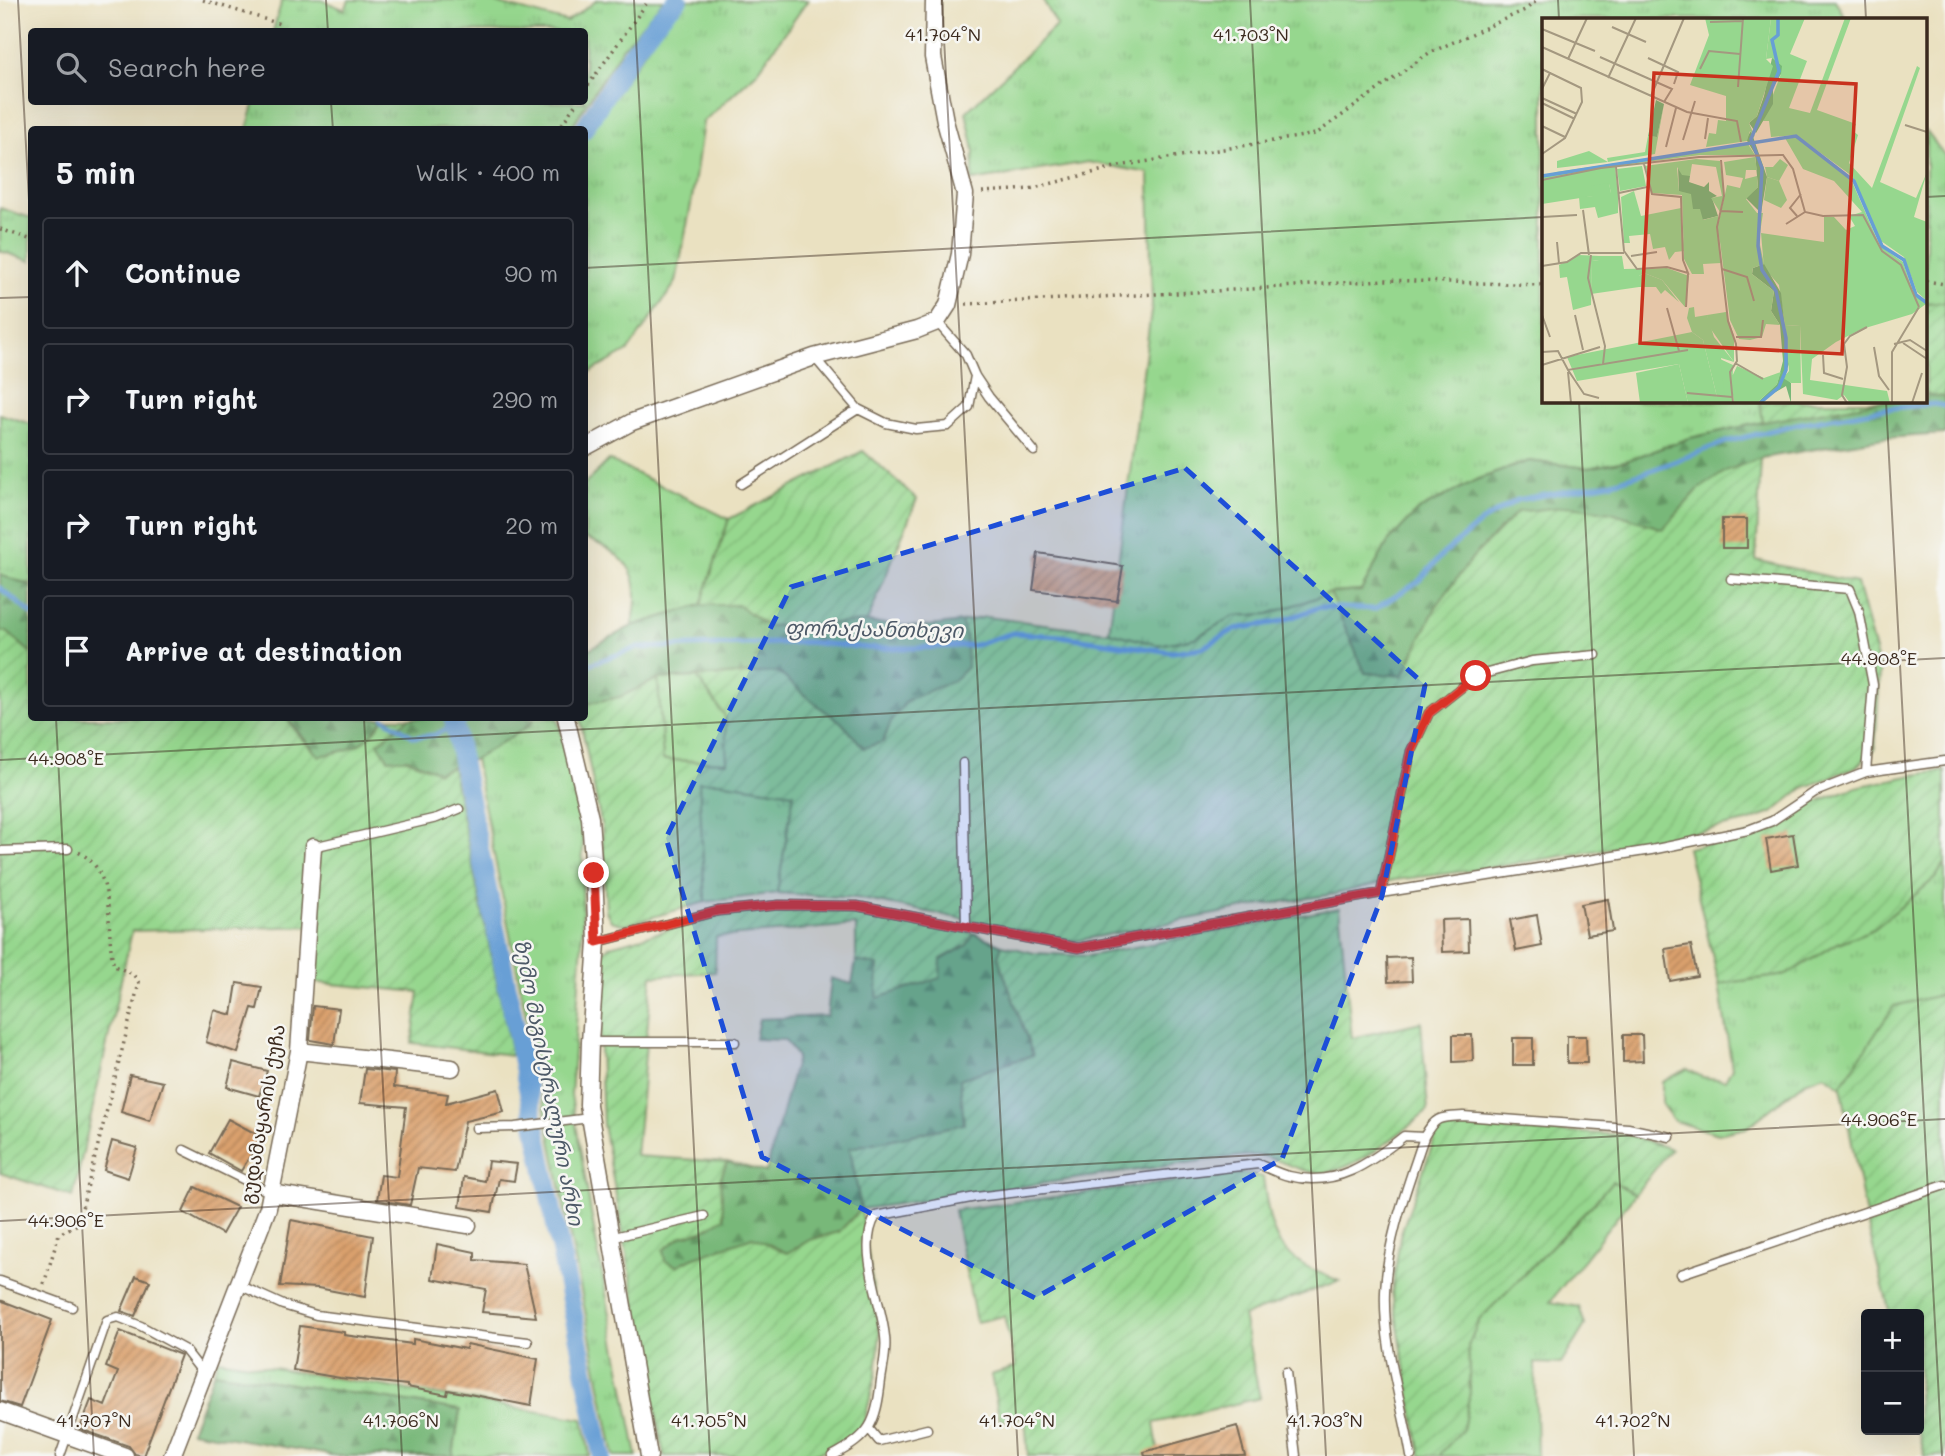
<!DOCTYPE html>
<html lang="en">
<head>
<meta charset="utf-8">
<style>
  body { margin:0; font-family:Mali,"Noto Sans Georgian",sans-serif; background:#20242c; color:#f1f3f6 }
  .controls { position:absolute; right:21px; bottom:21px; display:grid; overflow:hidden; border-radius:7px; box-shadow:0 7px 28px #0002 }
  .controls button { width:63px; height:63px; display:grid; place-items:center; padding:0; border:0; border-bottom:2px solid #363941; background:#171b24; color:#f1f3f6; font:35px sans-serif }
  .stop { position:absolute; width:21px; height:21px; margin:-16px; border:5px solid #d93025; border-radius:50%; background:#fff }
  .stop.end { background:#d93025; border-color:#fff; box-shadow:0 2px 7px #0008 }
  .list { margin:0; padding:0; list-style:none }
  h2 { display:flex; justify-content:space-between; align-items:center; height:91px; margin:0; padding:0 28px; font-size:30px }
  h2 small { font-size:23px; font-weight:400; color:#9ea1a6 }
  .list li { display:grid; grid-template-columns:46px 1fr auto; gap:21px; align-items:center; box-sizing:border-box; height:112px; margin:0 14px 14px; padding:0 14px; border:2px solid #363941; border-radius:7px }
  .list b { display:block; font-size:26px; white-space:nowrap }
  .list em { font-size:23px; font-style:normal; color:#9ea1a6 }
  .icon { flex:none; width:38px; height:38px; fill:none; stroke:currentColor; stroke-width:2; stroke-linecap:round; stroke-linejoin:round }
  .map { position:relative; flex:none; width:1945px; height:1456px; overflow:hidden }
  .search { position:absolute; background:#171b24; box-shadow:0 7px 28px #0002; left:28px; top:28px; width:560px; height:77px; display:flex; align-items:center; gap:18px; box-sizing:border-box; padding:0 24px; border-radius:7px; color:#9ea1a6; font-size:26px }
  .panel { position:absolute; background:#171b24; box-shadow:0 7px 28px #0002; left:28px; top:126px; width:560px; height:595px; border-radius:7px }
  .map>svg:first-child { display:block }
  .grass { fill:url(#grass-tufts); stroke:#688056; stroke-width:2 }
  .forest { fill:url(#forest-firs); stroke:#5a714c; stroke-width:2 }
  .garden { fill:url(#garden-furrows); stroke:#688056; stroke-width:2 }
  .lines { fill:none; stroke-linecap:round; stroke-linejoin:round }
  .stream { stroke:#679fd5; stroke-width:5 }
  .canal { stroke:#679fd5; stroke-width:19 }
  .building { fill:url(#building-hatch) }
  .lane-casing { stroke:#786a57; stroke-width:11 }
  .street-casing { stroke:#786a57; stroke-width:19 }
  .path { stroke:#786a57; stroke-width:3.5; stroke-dasharray:2 5; stroke-linecap:butt }
  .lane { stroke:#fff; stroke-width:8 }
  .street { stroke:#fff; stroke-width:16 }
  .route { stroke:#d93025; stroke-width:9 }
  .marked { fill:#1d4ed8; fill-opacity:0.2; stroke:#1d4ed8; stroke-width:5; stroke-dasharray:14 9; stroke-linejoin:round }
  .ticks { fill:none; stroke:#3b2a1e; stroke-width:2; stroke-opacity:0.45 }
  .labels { text-anchor:middle; dominant-baseline:central; stroke-width:5; stroke-linejoin:round; paint-order:stroke }
  .street-label { font-size:19px; fill:#3b2a1e; stroke:#f6f6f2 }
  .water-label { font-size:21px; font-style:italic; fill:#4d5967; stroke:#f6f6f2 }
  .inset-river { fill:none; stroke:#679fd5; stroke-width:3.5 }
  .inset-road { fill:none; stroke:#a49880; stroke-width:2 }
  .view { fill:#c8321e; fill-opacity:0.15; stroke:#c8321e; stroke-width:3.5 }
  .inset-edge { fill:none; stroke:#3b2a1e; stroke-width:3.5 }
  .ticks-label { font-size:18px; text-anchor:middle; fill:#3b2a1e; stroke:#f6f6f2; stroke-width:5; stroke-linejoin:round; paint-order:stroke }
</style>
</head>
<body>
<div class="map">
<svg width="1945" height="1456" viewBox="0 0 1945 1456">
  <defs>
    <pattern id="grass-tufts" width="24" height="20" patternUnits="userSpaceOnUse" patternTransform="scale(1.75)"><rect width="24" height="20" fill="#96d78e"/><path d="M3 7l-1-3M5 7V3M7 7l1-3M15 17l-1-3M17 17v-4M19 17l1-3" fill="none" stroke="#82b97a"/></pattern>
    <pattern id="forest-firs" width="22" height="20" patternUnits="userSpaceOnUse" patternTransform="scale(1.75)"><rect width="22" height="20" fill="#78b879"/><path d="M5 1l3.5 6h-7zM16 11l3.5 6h-7z" fill="#649663"/></pattern>
    <pattern id="garden-furrows" width="10" height="10" patternUnits="userSpaceOnUse" patternTransform="scale(1.75)"><rect width="10" height="10" fill="#96d78e"/><path d="M-1 1l2-2M0 10L10 0M9 11l2-2" fill="none" stroke="#82b97a"/></pattern>
    <pattern id="building-hatch" width="6" height="6" patternUnits="userSpaceOnUse" patternTransform="scale(1.75)"><rect width="6" height="6" fill="#daa06d"/><path d="M-1 1l2-2M0 6l6-6M5 7l2-2" fill="none" stroke="#b28359"/></pattern>
  </defs>
  <rect width="100%" height="100%" fill="#f6f6f2"/>
  <filter id="ink" filterUnits="userSpaceOnUse"><feTurbulence type="fractalNoise" baseFrequency=".0143" numOctaves="2"/><feDisplacementMap in="SourceGraphic" scale="14" xChannelSelector="R" yChannelSelector="G"/><feConvolveMatrix kernelMatrix="1 2 1 2 8 2 1 2 1" color-interpolation-filters="sRGB"/></filter>
  <filter id="wash" filterUnits="userSpaceOnUse"><feTurbulence type="fractalNoise" baseFrequency=".00686" numOctaves="4" result="noise"/><feDisplacementMap in="SourceGraphic" scale="28" xChannelSelector="R" yChannelSelector="G"/><feGaussianBlur stdDeviation="1.57" result="paint"/><feColorMatrix in="noise" values="0 0 0 0 0 0 0 0 0 0 0 0 0 0 0 0 0 1.4 0 .05"/><feComposite in="paint" operator="in"/></filter>
  <g filter="url(#wash)">
    <rect width="100%" height="100%" fill="#eae1c1"/>
    <path class="grass" d="M282 0H322L345 10 349 0H485L567 22 597 0H664L623 47 570 129H247L255 102H584V32L273 31Z
      M687 0H808L757 72 703 122 692 199 676 282 628 351 585 375V139L672 11Z
      M1043 0H1835L1846 19H1544V401H1760L1763 422 1690 438 1625 461 1588 468 1529 461 1476 480 1417 511 1388 542 1361 591 1330 593 1269 614 1234 616 1195 638 1158 645 1109 632 1152 304 1149 173 1088 162 972 181 974 150 966 112 1057 25Z
      M1926 131 1945 156V302L1926 303Z
      M0 208 31 218V261L0 251Z
      M0 414 31 424V585L0 575Z
      M609 460 729 519 701 605 632 626C644 577 631 556 585 538V484Z
      M697 677 725 716 728 762 663 760 658 679Z
      M534 718H557L573 774 583 825 582 942 571 1095 595 1236 637 1456H614L475 759 530 725Z
      M698 782H719L794 793 777 893 705 902Z
      M1945 863V994L1894 1007 1841 1086 1824 1075 1805 1082 1746 1128 1718 1134 1674 1121 1662 1105V1082L1687 1069 1702 1077 1725 1080 1732 1068 1719 984 1786 975 1838 943 1874 929 1935 878Z
      M1612 1180 1635 1194 1550 1302 1579 1307 1585 1325 1561 1364 1535 1363 1537 1456H1441L1440 1453 1463 1429 1470 1392 1468 1346 1479 1320 1594 1203Z
      M218 1359 583 1419 590 1456H453L460 1410 214 1372Z"/>
    <path class="forest" d="M1926 394 1945 397V434L1884 438 1761 458 1699 489 1663 529 1611 512H1517L1473 557 1436 607 1403 676 1365 673 1330 593 1361 591 1388 542 1417 511 1476 480 1529 461 1588 468 1625 461 1690 438 1809 412 1881 401H1926Z
      M0 575 31 585V653L7 632 0 631Z
      M701 605H738L768 626 867 622 921 627 961 622 966 637 968 667 953 681 907 700 892 720 883 742 864 748 841 722 818 706 778 672 658 679 620 697 585 704V651L632 626Z
      M286 718H384C367 746 350 751 319 756Z
      M409 718H534L530 725 475 759 438 772 407 759H388L378 743Z
      M974 933 1002 945 998 957 1033 1055 960 1079 965 1124 850 1148 861 1209 839 1232 810 1240 787 1253 753 1237 692 1258 677 1266 665 1261 663 1250 682 1236 702 1231 724 1218 720 1179 727 1162 766 1172 797 1057 785 1040 755 1039 759 1019 827 1016 831 978 852 984 856 961 878 964 877 997 967 945Z
      M214 1372 460 1410 453 1456H336L191 1431Z"/>
    <path class="garden" d="M1945 302V397L1926 394V303Z
      M1760 401H1881L1763 422Z
      M863 451 917 499 867 622 768 626 738 605H701L729 519Z
      M1761 458 1756 560 1857 583 1880 671 1875 749 1856 767 1803 788 1772 813 1747 822 1637 844 1475 870 1395 880 1335 894 1261 905 1075 941 857 898 777 893 794 793 719 782H699L705 902 625 925 611 921 606 911 602 828 580 718H584L585 704 620 697 658 679 663 760 727 762 725 716 697 677 778 672 818 706 841 722 864 748 883 742 892 720 907 700 953 681 967 667 966 637 961 622 986 617 1109 632 1159 645 1195 638 1234 616 1269 614 1330 593 1365 673 1403 676 1436 607 1473 557 1517 512 1571 506 1611 512 1663 529 1699 489 1728 470Z
      M0 631 7 632 31 653 32 718H286L302 739 319 756C350 751 367 746 384 718H409L378 743 388 759H407L438 772 452 767 512 1055 412 1043 419 992 310 982 316 926 132 931 73 1197 0 1173Z
      M1945 771V863L1935 878 1874 929 1838 943 1786 975 1719 984 1687 848 1770 831 1818 801 1856 787 1914 775Z
      M1339 908 1352 1038 1421 1022 1428 1111C1402 1131 1355 1172 1321 1173 1301 1173 1283 1161 1264 1156 1250 1153 1230 1158 1215 1159L861 1209 880 1334 876 1374 864 1423 850 1442 808 1456H664L603 1125 600 1048 603 951 610 946 714 917 745 913 842 911 974 933 967 945 941 959 940 978 877 998 878 965 856 961V925L716 937 715 972 652 976 636 1156 727 1162 720 1179 724 1218 702 1231 682 1236 663 1250 665 1261 677 1266 692 1258 753 1237 787 1253 810 1240 839 1232 861 1209 850 1148 964 1124 960 1079 1033 1055 998 957 1002 945 1034 953 1088 956Z
      M1945 994V1456H1925L1918 1430 1919 1314H1890L1868 1227 1841 1086 1894 1006Z
      M1439 1127 1630 1135 1671 1149 1635 1194 1612 1181 1594 1203 1479 1320 1468 1346 1470 1392 1463 1429 1441 1453V1456H1421L1392 1293 1400 1236Z
      M1244 1173 1263 1177C1272 1243 1275 1256 1339 1281L1243 1316 1260 1398 1154 1423 1159 1456H1028L1025 1416 1000 1421 991 1375 1016 1367 1004 1316 976 1322 954 1210Z"/>
    <g class="lines">
      <path class="stream" d="M0 588 32 614
        M584 666 637 648 807 642 869 648H918L975 645 1013 633 1060 636 1172 652 1202 648 1235 629 1279 622 1320 607 1375 609 1418 582 1443 554 1481 522 1517 500 1610 483 1649 471 1726 442 1797 424 1884 409 1934 404 1945 406
        M384 718 414 737 434 735 473 718"/>
      <path class="canal" d="M583 130C612 86 638 35 678 0
        M453 718 602 1456"/>
    </g>
    <g id="blocks">
      <path class="building" d="M1722 519H1747V548H1722Z
        M1038 553 1123 566 1117 601 1033 590Z
        M1793 834 1798 865 1771 870 1766 839Z
        M1608 899 1613 931 1587 935 1581 904Z
        M1537 915 1542 946 1516 951 1510 920Z
        M1468 919 1469 951 1442 952 1441 920Z
        M1691 945 1697 976 1670 981 1665 949Z
        M1411 957 1412 981 1388 982 1387 958Z
        M237 983 262 987 257 1009 252 1008 238 1053 206 1042 214 1010 232 1015Z
        M313 1006 339 1009 334 1044 310 1040Z
        M1453 1035H1472L1473 1061 1453 1062Z
        M1623 1035H1642L1643 1061 1623 1062Z
        M1567 1036H1586L1587 1063H1567Z
        M1513 1038H1533V1065H1513Z
        M233 1062 267 1071 259 1096 227 1087Z
        M365 1069 395 1072 394 1087 448 1094 446 1103 498 1089 504 1112 465 1121 455 1172 418 1168 410 1205 377 1200 381 1175 397 1177 406 1107 360 1103Z
        M130 1075 163 1082 150 1121 121 1112Z
        M228 1119 262 1137 241 1171 209 1153Z
        M112 1141 137 1148 128 1178 104 1170Z
        M488 1161 517 1164 514 1181 499 1179 492 1212 460 1207 464 1177 485 1181Z
        M195 1187 237 1207 222 1234 183 1212Z
        M291 1220 373 1236 365 1297 318 1288 280 1286Z
        M437 1244 475 1252V1260L524 1264 536 1317 482 1312 486 1289 432 1279Z
        M136 1276 150 1281 135 1316 121 1311Z
        M0 1300 52 1320 20 1407 0 1401Z
        M300 1326 344 1332V1335L413 1344V1339L466 1349 467 1344 538 1359 531 1406 448 1390 447 1395 407 1387V1385L340 1378 293 1370Z
        M120 1331 181 1355 143 1456 135 1454 129 1446 80 1429 91 1400 105 1406 118 1372 106 1367Z
        M1237 1426 1245 1456H1145L1144 1452Z"/>
    </g>
  </g>
  <g filter="url(#ink)">
    <use href="#blocks" fill-opacity="0" stroke="#786a57" stroke-width="2"/>
    <g class="lines">
      <defs>
        <path id="lane" d="M937 322 966 355 975 376 989 397 1034 451
          M815 358 858 409 886 423 916 429 948 426 969 407 975 376
          M741 484 858 409
          M1731 579 1850 589 1859 611 1873 685 1866 772
          M963 763 966 927
          M313 847 437 818 459 809
          M0 851 68 849
          M1381 893 1411 751 1429 713 1476 676 1532 661 1596 655
          M597 942 718 911 779 905 857 906 1078 948 1381 893 1651 850 1748 830 1772 821 1815 792 1866 772 1945 761
          M590 1042H735
          M476 1128 515 1127 590 1118
          M1424 1137C1435 1116 1441 1117 1463 1116L1628 1128 1670 1137
          M184 1150 271 1193
          M610 1238 704 1216
          M1681 1274 1945 1185
          M0 1281 72 1307
          M239 1285 283 1305 316 1315 528 1342
          M1286 1372 1296 1456
          M870 1430 879 1441 927 1429
          M60 1456 107 1320 118 1317 141 1326 185 1350 203 1373
          M832 1456C871 1436 876 1423 881 1380 883 1366 887 1351 885 1337 882 1302 856 1247 876 1216L976 1197 1258 1164C1268 1168 1279 1174 1289 1176 1336 1188 1370 1163 1404 1136L1424 1137C1407 1188 1387 1239 1385 1292 1383 1347 1402 1402 1411 1456"/>
        <path id="street" d="M584 448 632 422 814 357 917 330 937 322 948 305 960 254 965 194 945 121 933 57 934 0
          M566 718 590 818 594 873 597 942 590 1042 588 1105 649 1456
          M299 1051 452 1068
          M271 1193 468 1225
          M0 1411 125 1456
          M172 1456 268 1208 299 1051 313 847"/>
      </defs>
      <use href="#lane" class="lane-casing"/>
      <use href="#street" class="street-casing"/>
      <path class="path" d="M203 0 280 24
        M584 91 649 0
        M558 130 577 102
        M982 192 1030 189 1119 166 1316 134 1429 53 1525 10 1538 0
        M0 229 32 240
        M1926 281 1945 284
        M966 304 1252 289 1384 280 1544 285
        M44 1284 59 1234 78 1224 139 983 133 974 114 966C104 929 119 872 78 852"/>
      <use href="#lane" class="lane"/>
      <use href="#street" class="street"/>
    </g>
  </g>
  <g class="lines" filter="url(#ink)">
    <path class="route" d="M594 873 597 942 718 911 779 905 857 906 1078 948 1381 893 1411 751 1429 713 1476 676"/>
  </g>
  <path class="marked" d="M1185 468 1425 685 1382 896 1282 1159 1035 1298 762 1157 666 838 791 587Z"/>
  <path class="ticks" d="M18 0 32 255M326 0 328 32M634 0 710 1456M942 0 1018 1456M1250 0 1326 1456M1558 0 1559 19M1865 0 1866 19M331 102 333 130M1926 197 1945 196M584 268 1544 217M0 298 32 297M1579 401 1634 1456M1886 401 1942 1456M56 718 94 1456M364 718 402 1456M0 760 1945 658M0 1221 1945 1119"/>
  <g class="labels">
    <g class="street-label">
      <text transform="translate(262 1114) rotate(-80)">გუდამაყარის ქუჩა</text>
    </g>
    <g class="water-label">
      <text transform="translate(874 628) rotate(1)">ფორაქაანთხევი</text>
      <text transform="translate(550 1082) rotate(79)">ზემო მაგისტრალური არხი</text>
    </g>
  </g>
  <g transform="translate(1542 18)">
    <rect width="385" height="385" fill="#eae1c1"/>
    <path d="M229 0H263L248 36 265 43 247 90 268 95 303 0H309L275 92 314 106 311 113 316 117 307 145 330 170 375 48 378 50 338 164 374 180 385 154 372 199 385 204V283L375 274 362 239 339 223 310 158 254 117 229 119 227 103H221L239 56 230 40 224 41ZM122 86 113 136 66 144 65 140 103 134 106 118 115 119ZM254 119 308 159 338 228 361 244 371 274 384 286 370 296 320 311 294 324 270 341 268 362 345 373 348 385H308L302 377 295 382 261 376 258 307 243 308 237 267 222 250 219 215 282 224V199H292L304 212 313 208 307 198 320 194 292 163 261 151 243 120ZM206 126 213 137H158L73 148 76 175H69L67 166 51 178 0 186V159L14 154ZM238 141 246 147 237 163 225 159 223 149H231ZM37 237 57 238V242L50 243 49 287 31 292 25 259 18 260 17 247ZM102 255 120 262 137 284 123 272 119 276 114 269H97V258ZM152 289 153 299 165 297 172 319 192 344 179 340 184 378 175 379 161 322 150 314 145 300 147 290ZM137 346 146 385H98L94 355Z" fill="#96d78e"/>
    <path d="M230 40 240 48 239 56 231 70V86L214 115 207 105 215 98 222 78ZM114 82 122 86 115 119 106 118ZM209 113 225 159 219 195 204 180 216 169 213 136 204 121ZM136 149 148 158 147 164 162 169 167 164V173L175 178 170 180 176 198 160 202 151 192 137 173ZM222 246 239 275 247 346 242 358 249 365V385L244 368 215 385 235 366 241 343 238 307 229 293 232 273 210 256 211 250Z" fill="#78b879"/>
    <path d="M163 0H229L224 41 231 48 215 98 207 105 213 119 208 113 205 123 164 129 167 115 174 116 176 102 184 103V78L148 67 167 17ZM47 133 66 144 15 150V143ZM213 139 215 152H204L203 161 215 158 216 169 204 181 215 195H221L217 222 222 246 211 250 210 256 232 273 229 293 238 307 224 306 220 319 208 322 197 321 188 302 176 208 185 167 198 170 201 160 184 157 182 144ZM154 141 178 143 182 176 178 194 169 180 180 178 174 149 150 146 148 158 140 157 135 149 137 173 149 176 151 191H158L161 202 176 198 179 245 161 246 162 256H150L142 241 140 177 110 175 103 148ZM100 148 104 168 78 173 75 151ZM225 159 237 163 245 182 239 190 222 182ZM67 165 69 175H76V195L56 200 53 189 38 191 37 179 51 178 49 168ZM92 173 99 198 139 190 142 233 133 234 127 242 123 229 111 231 108 216 87 218 88 225H82L79 179ZM57 238H80L82 251 125 250 147 258 143 289 120 262 102 255 97 258V269L49 276 50 243 57 242ZM184 294 192 318V344L166 307 165 297ZM258 307 259 365H249L241 360 247 353 243 308ZM150 314 161 322 175 379 183 378 178 341 191 347 190 385H146L137 346 35 363 25 339ZM195 348 222 360 239 354 235 366 215 385H192L189 361Z" fill="#96d78e"/>
    <path class="inset-river" d="M0 158 254 118 312 163 340 228 362 242 374 277 385 285M218 385 237 369 244 352V320L234 273 220 252 216 228 220 150 209 121 237 53 230 22 236 17V0"/>
    <path class="inset-road" d="M168 4 201 3M70 9 104 24M0 11 53 33M0 29 145 94 195 103 199 124M58 39 130 71 122 84M106 40 136 54 132 66M26 41 45 0M0 51 8 55 0 71M158 51 167 33 198 36M66 60 94 0M196 69 201 0M109 78 142 0M0 80 35 96M0 85 33 101M363 107 385 114M0 108 23 119M163 121 166 100M141 122 153 83M124 129 134 90M0 136 23 120 40 84 39 70 8 55M179 142 182 178 175 209 186 303 194 326 195 343 188 354 191 385M74 149 82 233 95 251 125 249 146 255 141 242 139 179 110 176 102 146M0 162 59 150 157 139 241 137 251 151 263 194 281 198 321 197 340 233 359 247 377 289M77 175 105 169M41 192 47 237M179 193 201 194M255 198 248 190 259 176M0 199 35 197M244 206 263 194M15 224 17 245M49 237 46 260 63 328 61 346M89 238 115 234M0 248 25 244 39 235H82M180 251 205 259 212 283M144 289 146 255M125 290 137 333M0 297 8 319M33 297 41 332M194 319H219L221 302M361 325 385 341M352 326 368 322 385 333M332 329 337 358 347 372M0 334 16 333 26 352 146 332M281 337 282 355 301 361M193 345 221 361M0 347 58 329M26 352 42 376 57 380M26 354 29 385M145 375 190 379M305 385 300 377 305 349 302 326 308 318 325 309M350 385V334L377 289M370 385 380 355"/>
    <path class="view" d="M112 55 314 66 300 336 98 325Z"/>
    <rect width="385" height="385" class="inset-edge"/>
  </g>
  <g class="ticks-label">
    <text x="943" y="41">41.704°N</text>
    <text x="1251" y="41">41.703°N</text>
    <text x="1879" y="665">44.908°E</text>
    <text x="66" y="765">44.908°E</text>
    <text x="1879" y="1126">44.906°E</text>
    <text x="66" y="1227">44.906°E</text>
    <text x="94" y="1427">41.707°N</text>
    <text x="401" y="1427">41.706°N</text>
    <text x="709" y="1427">41.705°N</text>
    <text x="1017" y="1427">41.704°N</text>
    <text x="1325" y="1427">41.703°N</text>
    <text x="1633" y="1427">41.702°N</text>
  </g>
</svg>
<div class="controls">
<button>+</button>
<button>−</button>
</div>
<div class="stop" style="left:1476px;top:676px"></div>
<div class="stop end" style="left:594px;top:873px"></div>
<div class="search"><svg class="icon" aria-label="search" viewBox="0 0 24 24"><circle cx="10" cy="10" r="6"/><path d="M15 15l6 6"/></svg>Search here</div>
<section class="panel">
<h2>5 min<small>Walk · 400 m</small></h2>
<ul class="list">
<li><svg class="icon" aria-label="ahead" viewBox="0 0 24 24"><path d="M12 20V5M6 11l6-6 6 6"/></svg><div><b>Continue</b></div><em>90 m</em></li>
<li><svg class="icon" aria-label="right" viewBox="0 0 24 24"><path d="M7 20v-9h11M14 6l5 5-5 5"/></svg><div><b>Turn right</b></div><em>290 m</em></li>
<li><svg class="icon" aria-label="right" viewBox="0 0 24 24"><path d="M7 20v-9h11M14 6l5 5-5 5"/></svg><div><b>Turn right</b></div><em>20 m</em></li>
<li><svg class="icon" aria-label="arrive" viewBox="0 0 24 24"><path d="M6 21V4h12l-3 4 3 4H6"/></svg><div><b>Arrive at destination</b></div></li>
</ul>
</section>
</div>
</body>
</html>
